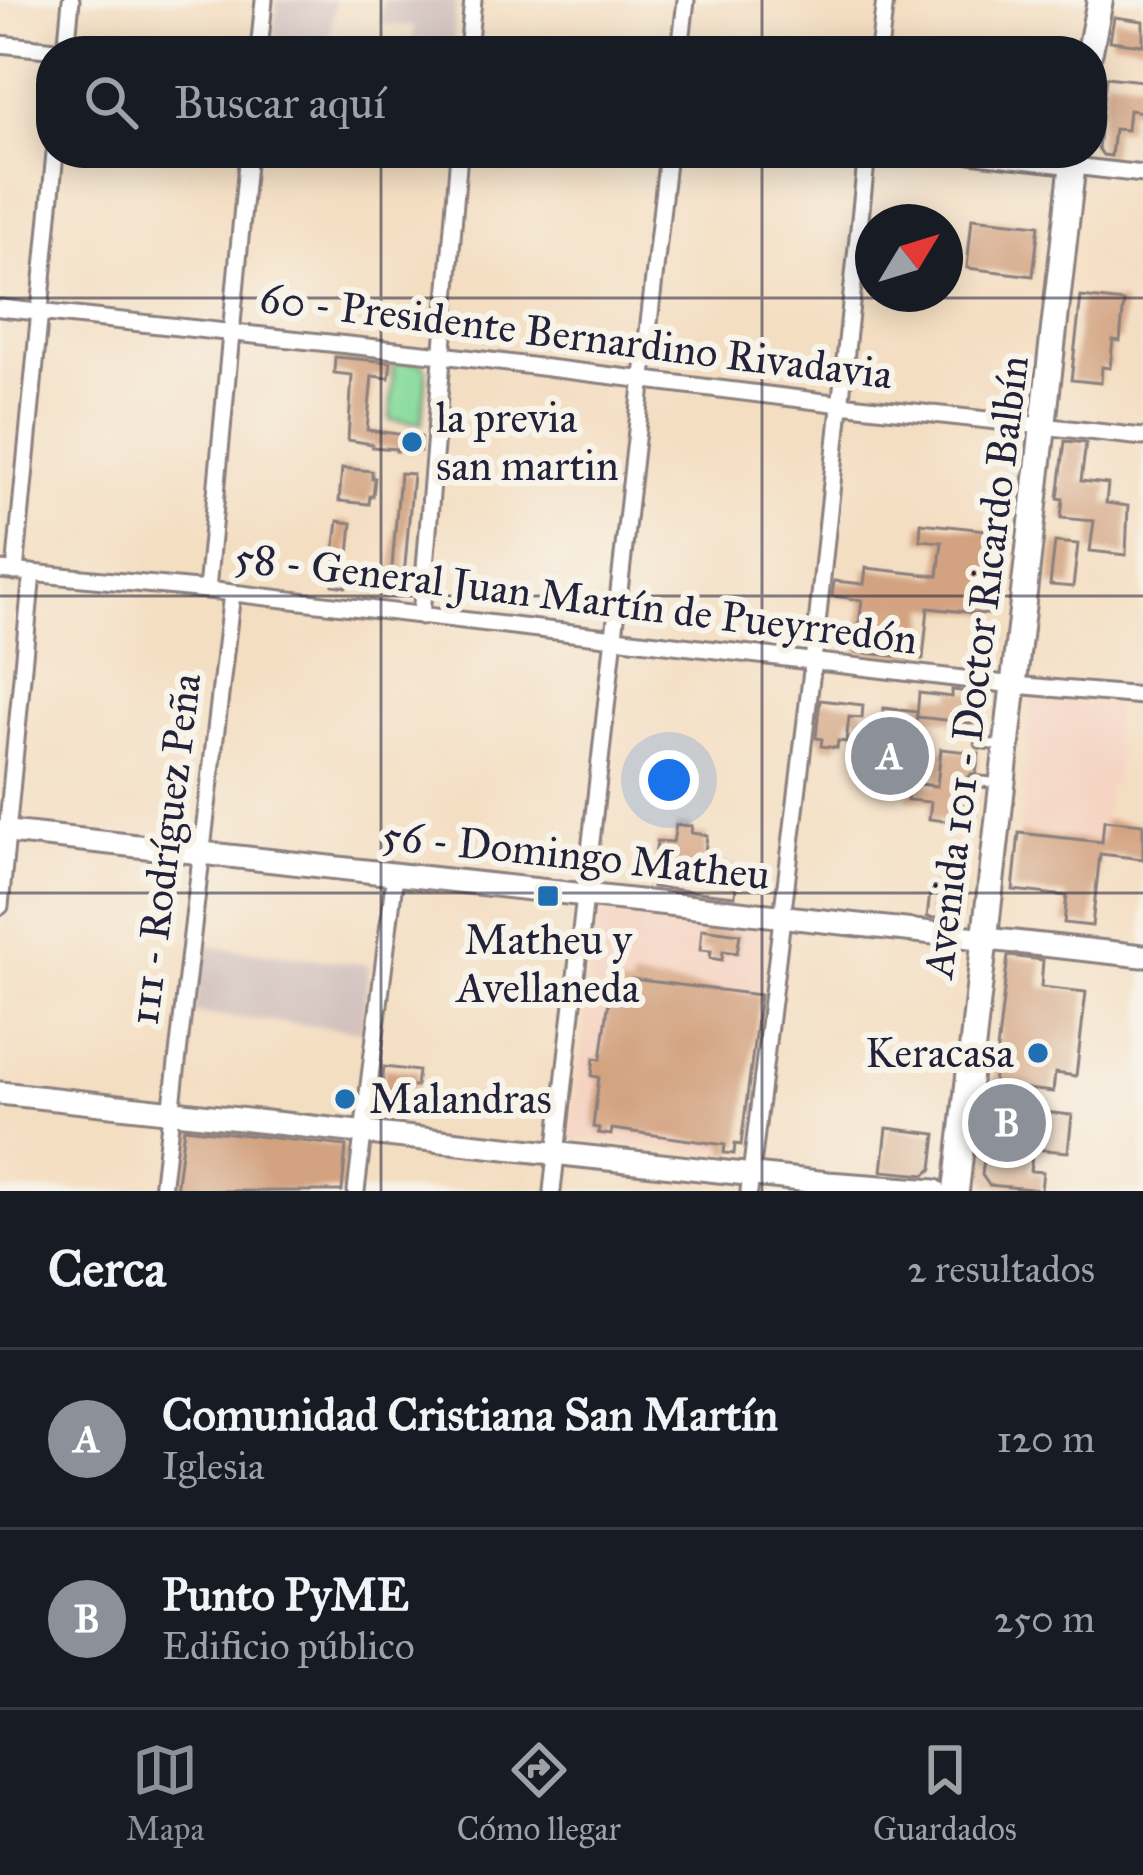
<!DOCTYPE html>
<html lang="es">
<head>
<meta charset="utf-8">
<style>
  body { margin:0; font-family:"IM FELL Great Primer",serif; background:#242831; color:#f1f3f6 }
  .compass { position:absolute; left:855px; top:204px; width:108px; height:108px; border-radius:50%; background:#171b24; box-shadow:0 6px 30px #0003; rotate:52deg }
  .you { position:absolute; left:669px; top:780px; width:42px; height:42px; margin:-30px; border:9px solid #fff; border-radius:50%; background:#1a73e8; box-shadow:0 0 0 18px #1a73e833 }
  .badge { display:grid; place-items:center; width:78px; height:78px; border-radius:50%; background:#8c9099; color:#fff; font-size:39px; font-weight:700 }
  .pin { position:absolute; translate:-50% -50%; border:6px solid #fff; box-shadow:0 3px 12px #0006 }
  .list { margin:0; padding:0; list-style:none }
  h2 { display:flex; justify-content:space-between; align-items:center; height:156px; margin:0; padding:0 48px; font-size:51px }
  h2 small { font-size:39px; font-weight:400; color:#9ea1a6 }
  .list li { display:grid; grid-template-columns:78px 1fr auto; gap:36px; align-items:center; box-sizing:border-box; height:180px; padding:0 48px; border-top:3px solid #363941 }
  .list b { display:block; font-size:45px; white-space:nowrap }
  .list p { margin:0; font-size:39px; white-space:nowrap; color:#9ea1a6 }
  .list em { font-size:39px; font-style:normal; color:#9ea1a6 }
  .icon { flex:none; width:66px; height:66px; fill:none; stroke:currentColor; stroke-width:2; stroke-linecap:round; stroke-linejoin:round }
  .map { position:relative; flex:none; width:1143px; height:1191px; overflow:hidden }
  .search { position:absolute; background:#171b24; box-shadow:0 6px 30px #0003; left:36px; right:36px; top:36px; height:132px; display:flex; align-items:center; gap:30px; box-sizing:border-box; padding:0 42px; border-radius:48px; color:#9ea1a6; font-size:45px }
  .sheet { height:516px; background:#171b24 }
  nav { display:flex; justify-content:space-around; align-items:center; box-sizing:border-box; height:168px; border-top:3px solid #363941; background:#171b24; font-size:33px; color:#9ea1a6 }
  nav a { display:grid; justify-items:center; gap:6px }
  nav .on { color:#8c9099 }
  .map>svg:first-child { display:block }
  .built { fill:#f5d3c2 }
  .industrial { fill:#d1c0bd }
  .green { fill:#89db9c; stroke:#567e6c; stroke-width:3 }
  .building { fill:#d3a381 }
  .lines { fill:none; stroke-linecap:round; stroke-linejoin:round }
  .lane-casing { stroke:#8b807e; stroke-width:14 }
  .street-casing { stroke:#8b807e; stroke-width:21 }
  .secondary-casing { stroke:#8b807e; stroke-width:27 }
  .primary-casing { stroke:#8b807e; stroke-width:30 }
  .lane { stroke:#fff; stroke-width:8 }
  .street { stroke:#fff; stroke-width:15 }
  .secondary { stroke:#fff; stroke-width:21 }
  .primary { stroke:#fff; stroke-width:24 }
  .grid { fill:none; stroke:#22223b; stroke-width:3; stroke-opacity:0.55 }
  .poi-dot { fill:#1f6fb2; stroke:#f7f3e8; stroke-width:4.5 }
  .labels { text-anchor:middle; dominant-baseline:central; stroke-width:12; stroke-linejoin:round; paint-order:stroke }
  .street-label { font-size:42px; fill:#22223b; stroke:#f7f3e8 }
  .poi-label { font-size:42px; fill:#22223b; stroke:#f7f3e8; text-anchor:start }
</style>
</head>
<body>
<div class="map">
<svg width="1143" height="1191" viewBox="0 0 1143 1191">
  <rect width="100%" height="100%" fill="#f7f3e8"/>
  <filter id="ink" filterUnits="userSpaceOnUse"><feTurbulence type="fractalNoise" baseFrequency=".00833" numOctaves="2"/><feDisplacementMap in="SourceGraphic" scale="24" xChannelSelector="R" yChannelSelector="G"/><feConvolveMatrix kernelMatrix="1 2 1 2 8 2 1 2 1" color-interpolation-filters="sRGB"/></filter>
  <filter id="wash" filterUnits="userSpaceOnUse"><feTurbulence type="fractalNoise" baseFrequency=".004" numOctaves="4" result="noise"/><feDisplacementMap in="SourceGraphic" scale="48" xChannelSelector="R" yChannelSelector="G"/><feGaussianBlur stdDeviation="2.7" result="paint"/><feColorMatrix in="noise" values="0 0 0 0 0 0 0 0 0 0 0 0 0 0 0 0 0 1.4 0 .05"/><feComposite in="paint" operator="in"/></filter>
  <g filter="url(#wash)">
    <rect width="100%" height="100%" fill="#f4dec2"/>
    <path class="built" d="M1039 698 1117 707 1112 745 1119 746 1115 785H1108L1102 842 1019 833 1033 703Z
      M603 904 763 925 768 932 741 1145H735L734 1154 574 1139 571 1135 598 909Z"/>
    <path class="industrial" d="M277 0H335L329 51H272Z
      M384 0H456L453 46 413 41 414 26 381 24Z
      M203 946 369 965 362 1031 195 1013Z"/>
    <path class="green" d="M394 361 421 363 427 370 422 423 390 420Z"/>
    <g id="blocks">
      <path class="building" d="M1114 17 1143 21V45L1110 41Z
        M1106 77 1143 81V112L1129 110 1127 130 1114 129 1111 156 1103 155 1098 148Z
        M972 218 1039 225 1033 276 967 268Z
        M1081 297 1124 302 1120 341 1113 340 1110 368 1102 367 1101 383 1071 380Z
        M335 357 391 362 389 378 372 376 367 430 421 437 420 451H396V449L372 447V444L348 440 352 375 334 373Z
        M1065 441 1086 443 1081 481 1108 484 1106 503 1128 506 1126 555 1090 551 1094 521 1061 518 1063 499 1058 498Z
        M342 468 372 471V478H375L373 496H370L369 504 339 501Z
        M400 473 413 474 403 588H395V591L381 593 369 592 370 578H391Z
        M338 521 352 523 346 587 333 585 331 577Z
        M921 523 1004 532 994 615 928 608 923 659 856 652 862 600 832 596 834 581 864 584 866 568 938 576 942 542 920 540Z
        M1055 542 1078 544 1073 587 1050 585Z
        M952 690 986 694 982 724 917 717 919 693 952 697Z
        M820 700 863 705 862 718 849 717 846 742 838 741 837 748 821 746 822 739 816 738Z
        M884 708 917 712 909 783 866 778 874 717 882 718Z
        M941 749 979 753 976 773 971 774 967 779 968 785 974 789 971 824 929 819 931 802 907 800 909 783 937 786Z
        M1104 820 1143 824V859L1100 854 1092 926 1064 923 1067 896 1013 890 1019 833 1102 842Z
        M676 825 692 826 691 833 707 835 704 861 738 868 735 896 652 887 657 841 673 842Z
        M931 885 963 889 960 921 927 917Z
        M702 929 740 934 737 953 723 951 722 960 710 958 711 951 700 950Z
        M1008 956 1043 960 1041 987 1086 992 1076 1076 1055 1073 1053 1092 993 1085Z
        M632 979 760 995 741 1145 735 1144 734 1154 724 1153 725 1145 612 1129 611 1135 598 1133 599 1128 593 1127 599 1077 592 1076 594 1058 601 1059 611 985 631 987Z
        M384 1067 418 1071 416 1087 399 1086 395 1119 381 1118 379 1114Z
        M990 1106 1072 1115 1068 1152 1033 1149 1030 1171 1043 1172 1041 1190 989 1185 982 1175Z
        M184 1128 346 1146 342 1191H176Z
        M887 1128 936 1134 932 1169 925 1175 882 1171Z"/>
    </g>
  </g>
  <g filter="url(#ink)">
    <use href="#blocks" fill-opacity="0" stroke="#8b807e" stroke-width="3"/>
    <g class="lines">
      <defs>
        <path id="lane" d="M980 743 1005 746
          M975 781 998 783"/>
        <path id="street" d="M0 44 65 51
          M66 51 71 0
          M259 51 264 0
          M468 51 473 0
          M680 51 686 0
          M879 51 885 0
          M961 153 1143 174
          M0 308 442 355 841 404 1143 437
          M0 570 207 590 1014 685 1143 696
          M15 572 55 153
          M207 590 248 153
          M421 616 459 153
          M0 906 32 573
          M162 1191 232 593
          M356 1191 395 874
          M552 1191 668 153
          M749 1191 813 662 867 153"/>
        <path id="secondary" d="M0 831 1143 956
          M0 1093 828 1183 935 1191"/>
        <path id="primary" d="M1090 51 1100 0
          M956 1191 1074 153"/>
      </defs>
      <use href="#lane" class="lane-casing"/>
      <use href="#street" class="street-casing"/>
      <use href="#secondary" class="secondary-casing"/>
      <use href="#primary" class="primary-casing"/>
      <use href="#lane" class="lane"/>
      <use href="#street" class="street"/>
      <use href="#secondary" class="secondary"/>
      <use href="#primary" class="primary"/>
    </g>
  </g>
  <path class="grid" d="M381 0V51M762 0V51M381 153V1191M762 153V1191M0 298H1143M0 596H1143M0 893H1143"/>
  <g class="poi-dot">
    <circle cx="412" cy="442" r="12"/>
    <rect x="536" y="884" width="24" height="24" rx="6"/>
    <circle cx="1038" cy="1053" r="12"/>
    <circle cx="345" cy="1099" r="12"/>
  </g>
  <g class="labels">
    <g class="street-label">
      <text transform="translate(576 336) rotate(7)">60 - Presidente Bernardino Rivadavia</text>
      <text transform="translate(576 598) rotate(7)">58 - General Juan Martín de Pueyrredón</text>
      <text transform="translate(976 667) rotate(-83)">Avenida 101 - Doctor Ricardo Balbín</text>
      <text transform="translate(165 849) rotate(-83)">111 - Rodríguez Peña</text>
      <text transform="translate(576 855) rotate(6)">56 - Domingo Matheu</text>
    </g>
    <g class="poi-label">
      <text x="436" y="418">la previa<tspan x="436" dy="48">san martin</tspan></text>
      <text x="548" y="940" text-anchor="middle">Matheu y<tspan x="548" dy="48">Avellaneda</tspan></text>
      <text x="1014" y="1053" text-anchor="end">Keracasa</text>
      <text x="369" y="1099">Malandras</text>
    </g>
  </g>
</svg>
<svg class="compass" viewBox="-18 -18 36 36"><path d="M0-13l5 13h-10z" fill="#e53935"/><path d="M0 13l5-13h-10z" fill="#9ea1a6"/></svg>
<div class="you"></div>
<div class="pin badge" style="left:890px;top:756px">A</div>
<div class="pin badge" style="left:1007px;top:1123px">B</div>
<div class="search"><svg class="icon" aria-label="search" viewBox="0 0 24 24"><circle cx="10" cy="10" r="6"/><path d="M15 15l6 6"/></svg>Buscar aquí</div>
</div>
<section class="sheet">
<h2>Cerca<small>2 resultados</small></h2>
<ul class="list">
<li><span class="badge">A</span><div><b>Comunidad Cristiana San Martín</b><p>Iglesia</p></div><em>120 m</em></li>
<li><span class="badge">B</span><div><b>Punto PyME</b><p>Edificio público</p></div><em>250 m</em></li>
</ul>
</section>
<nav>
<a class="on"><svg class="icon" aria-label="map" viewBox="0 0 24 24"><path d="M3 6l6-2 6 2 6-2v14l-6 2-6-2-6 2zM9 4v14M15 6v14"/></svg>Mapa</a>
<a><svg class="icon" aria-label="directions" viewBox="0 0 24 24"><path d="M12 3l9 9-9 9-9-9zM9 14v-3h6M13 9l2 2-2 2"/></svg>Cómo llegar</a>
<a><svg class="icon" aria-label="saved" viewBox="0 0 24 24"><path d="M7 4h10v16l-5-4-5 4z"/></svg>Guardados</a>
</nav>
</body>
</html>
